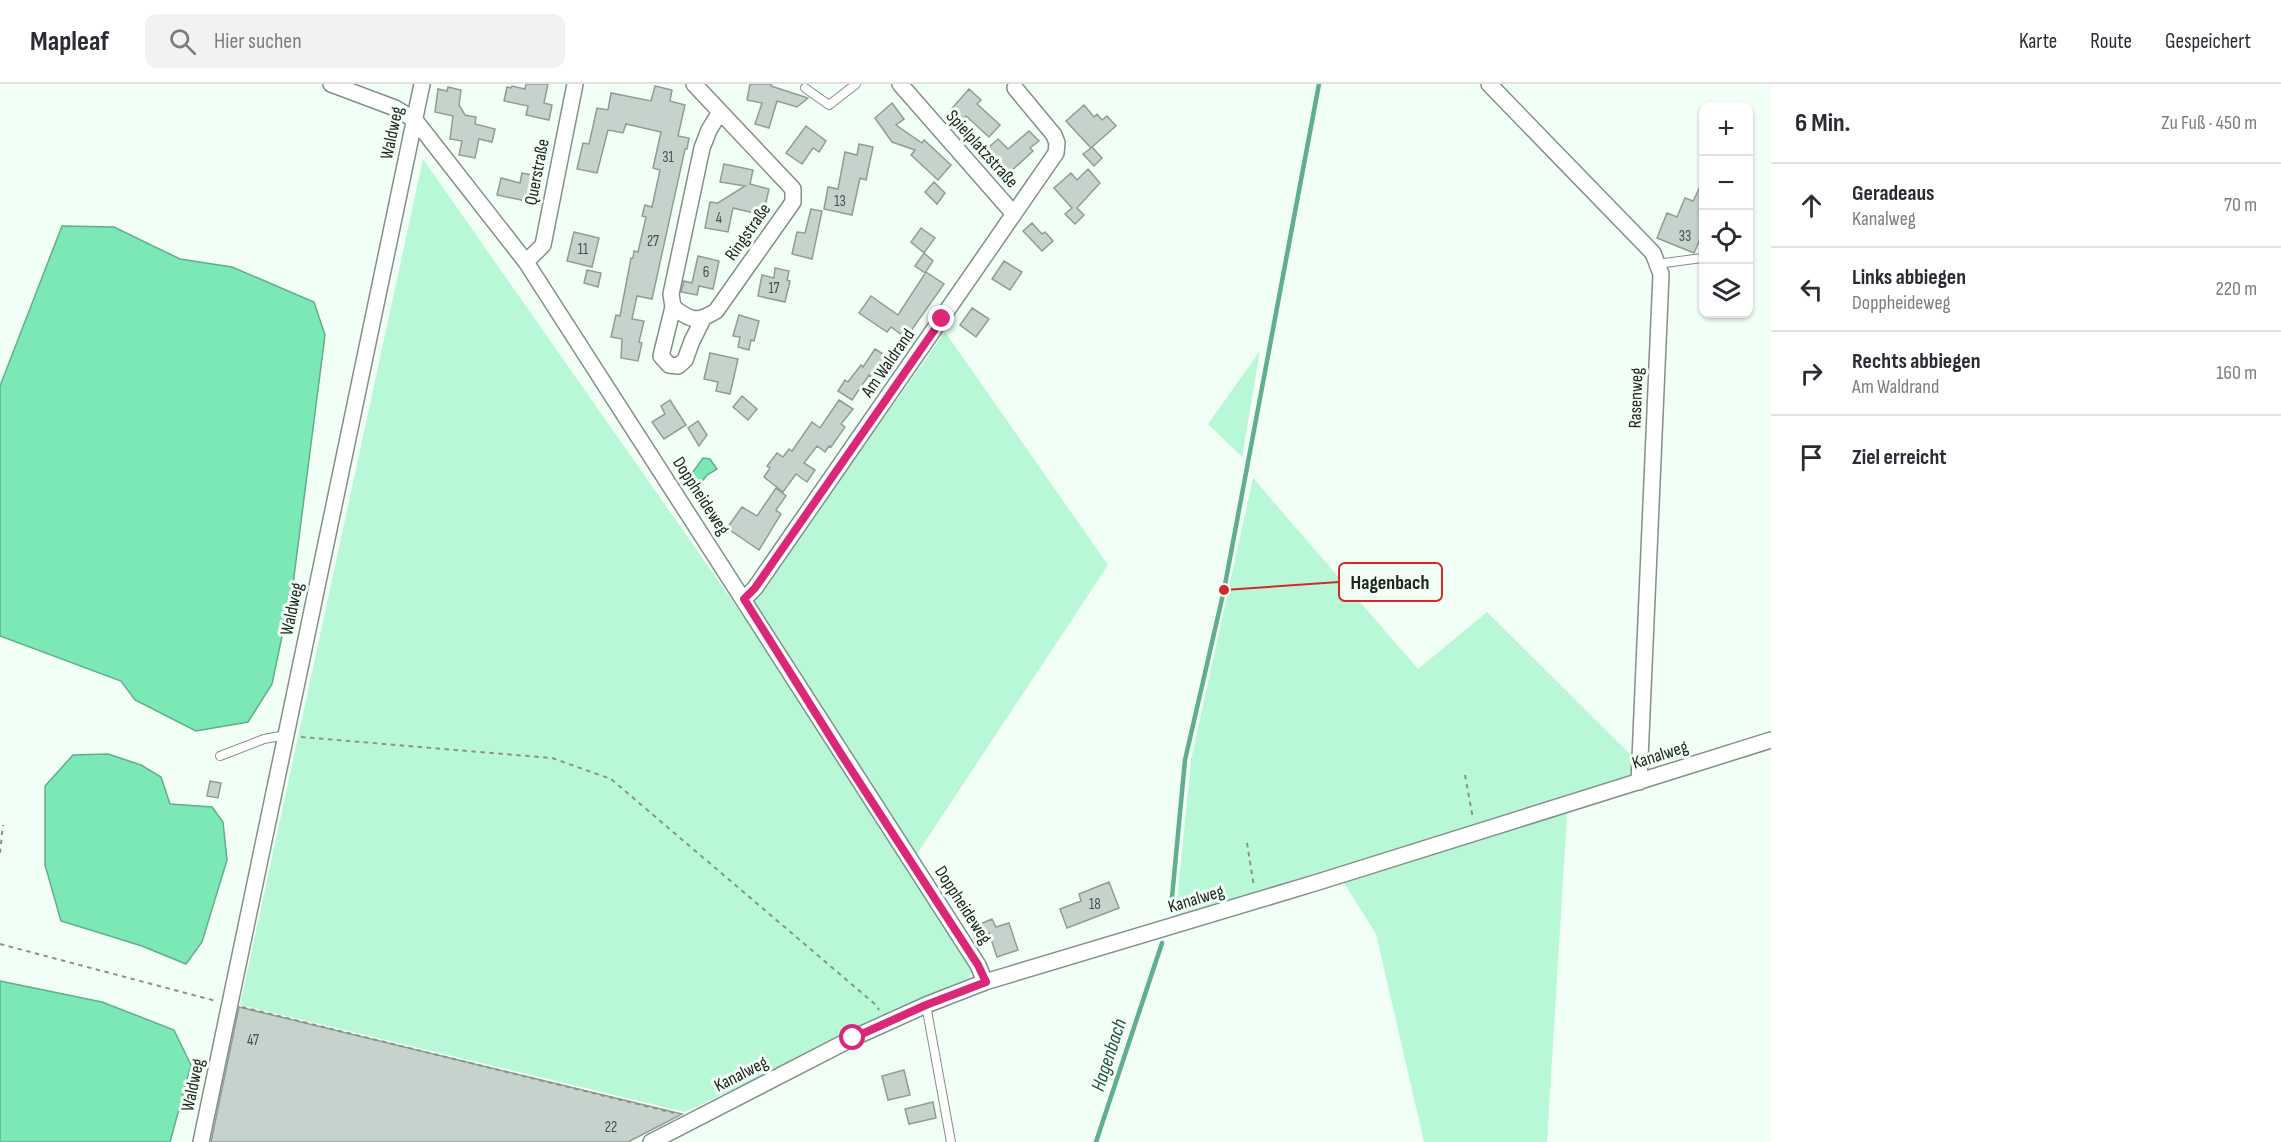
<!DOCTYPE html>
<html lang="de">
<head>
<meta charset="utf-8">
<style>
  body { margin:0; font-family:"Sofia Sans Condensed",sans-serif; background:#f2f2f3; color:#2b2b33 }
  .controls { position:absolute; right:18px; top:18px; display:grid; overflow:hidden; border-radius:12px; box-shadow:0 2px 4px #0004 }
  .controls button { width:54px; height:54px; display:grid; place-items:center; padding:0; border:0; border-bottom:2px solid #e1e1e2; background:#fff; color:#2b2b33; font:30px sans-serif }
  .stop { position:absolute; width:18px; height:18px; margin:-14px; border:4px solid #db2777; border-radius:50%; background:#fff }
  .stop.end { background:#db2777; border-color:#fff; box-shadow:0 2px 6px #0008 }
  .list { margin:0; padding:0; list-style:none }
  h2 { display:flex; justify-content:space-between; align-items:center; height:78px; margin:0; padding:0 24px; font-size:26px }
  h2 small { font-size:20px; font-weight:400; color:#7c7c81 }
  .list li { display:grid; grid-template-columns:39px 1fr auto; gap:18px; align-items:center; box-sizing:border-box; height:84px; padding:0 24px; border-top:2px solid #e1e1e2 }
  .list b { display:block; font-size:22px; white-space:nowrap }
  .list p { margin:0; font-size:20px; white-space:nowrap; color:#7c7c81 }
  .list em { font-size:20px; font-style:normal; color:#7c7c81 }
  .icon { flex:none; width:33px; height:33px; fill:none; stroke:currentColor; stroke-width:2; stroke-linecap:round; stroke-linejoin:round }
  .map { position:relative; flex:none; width:1771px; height:1058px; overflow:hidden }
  header { display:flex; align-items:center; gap:36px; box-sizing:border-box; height:84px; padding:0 30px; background:#fff; border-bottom:2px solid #e1e1e2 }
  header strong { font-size:28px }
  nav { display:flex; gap:33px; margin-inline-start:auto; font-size:21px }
  .search { width:420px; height:54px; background:#f2f2f3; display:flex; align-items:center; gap:15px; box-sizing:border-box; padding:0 21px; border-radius:12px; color:#7c7c81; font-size:22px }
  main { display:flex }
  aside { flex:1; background:#fff }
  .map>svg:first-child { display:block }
  .green { fill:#b9f8d7 }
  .water { fill:#7ce8b6; stroke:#60ae8a; stroke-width:1.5 }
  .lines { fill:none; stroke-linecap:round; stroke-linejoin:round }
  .stream { stroke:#60ae8a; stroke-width:4.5 }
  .building { fill:#c6d3cc; stroke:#909c95; stroke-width:1.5 }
  .service-casing { stroke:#838f88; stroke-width:10 }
  .minor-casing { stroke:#838f88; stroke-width:18 }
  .path { stroke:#89928c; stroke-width:2; stroke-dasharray:4.5 4.5; stroke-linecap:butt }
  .service { stroke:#fff; stroke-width:8 }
  .minor { stroke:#fff; stroke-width:15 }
  .route { stroke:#db2777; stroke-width:8 }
  .labels { text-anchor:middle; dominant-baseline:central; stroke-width:6; stroke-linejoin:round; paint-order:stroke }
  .number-label { font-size:15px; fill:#4a504c }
  .street-label { font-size:18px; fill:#202522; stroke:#f2fff7 }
  .water-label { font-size:20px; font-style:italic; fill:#24513d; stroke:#f2fff7 }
  .leader { fill:none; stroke:#d62828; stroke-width:2 }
  .callout-dot { fill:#d62828; stroke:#f2fff7; stroke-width:2 }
  .callout { fill:#f2fff7; stroke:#d62828; stroke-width:2 }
  .callout-label { font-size:20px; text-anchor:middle; font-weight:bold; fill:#202522 }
</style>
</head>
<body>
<header>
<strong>Mapleaf</strong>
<div class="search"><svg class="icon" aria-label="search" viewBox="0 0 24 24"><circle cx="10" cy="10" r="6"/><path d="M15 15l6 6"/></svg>Hier suchen</div>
<nav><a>Karte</a><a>Route</a><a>Gespeichert</a></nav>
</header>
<main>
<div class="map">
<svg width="1771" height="1058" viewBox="0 0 1771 1058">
  <rect width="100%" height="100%" fill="#f2fff7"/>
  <path class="green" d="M423 75 743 532 945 248 1108 481 907 785 972 886 968 895 685 1028 240 921Z
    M1260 267 1242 373 1208 340Z
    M1253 394 1418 585 1487 528 1633 673 1632 696 1570 713 1567 731 1547 1058H1424L1376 850 1336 786 1175 838 1191 676Z"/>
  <path class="water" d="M62 142 114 143 180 175 232 183 314 218 325 251 293 500 272 600 248 638 196 647 135 616 121 597 0 552V302Z
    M703 374 710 375 717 385 707 391 700 400H694L689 396 690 392Z
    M108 670 141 681 161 693 170 720 212 723 223 738 227 776 202 858 186 880 142 862 61 837 45 781V702L73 671Z
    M0 897 102 918 174 946 191 981 170 1058H0Z"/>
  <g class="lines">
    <path class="stream" d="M1171 824 1185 676 1224 506 1319 0
      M1096 1058 1162 859"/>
  </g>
  <path class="building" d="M526 0H548L544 19 552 21 549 36 526 31 528 22 504 17 507 3 511 4 512 2 525 5Z
    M750 0H772L771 2 808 14 797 23 777 17 769 44 755 40 762 19 747 16Z
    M655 2 672 6 670 17 685 21 678 52 689 54 687 65H685L652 215 637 212 632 235 644 237 639 258 642 259 638 277 621 274 622 255 611 253 616 231 620 232 631 174H633L634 167 638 168 646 133 642 132 645 121 652 123 660 86 653 84 661 48 626 40 623 49 608 46 597 89 577 85 583 59 589 60 597 24 608 26 611 9 651 17Z
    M448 3 461 6 459 21 465 31 476 33 475 40 495 45 492 58 479 55 475 74 459 71 462 57 450 55 453 32 435 28 438 5 447 7Z
    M969 5 981 16 977 20 1000 41 989 53 966 32 960 40 948 29Z
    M892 19 904 35 896 41 922 59 924 56 951 81 938 96 911 71 915 66 892 58 875 34Z
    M1084 21 1094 33 1097 30 1102 36 1107 32 1116 42 1092 63 1102 74 1094 82 1083 70 1091 64 1066 37Z
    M806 42 826 57 819 68 813 64 802 80 786 69Z
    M1029 47 1039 57 1030 64 1033 67 1008 90 986 66 998 55 1008 65Z
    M859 60 873 63 866 96 860 94 852 131 824 125 828 103 838 105 845 68 857 71Z
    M724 80 753 86 750 100 769 105 763 131 733 124 728 148 705 144 710 118 718 119 745 102 720 98Z
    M1088 85 1100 99 1077 124 1084 131 1075 140 1065 130 1072 124 1054 104 1071 89 1077 96Z
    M522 89 537 92 531 118 497 111 501 94 520 99Z
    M1704 95V146L1694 169 1657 154 1667 129 1677 133 1685 114 1693 117Z
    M934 98 945 109 937 120 925 108Z
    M811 125 822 127 812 175 792 170 797 148 805 149Z
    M1032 139 1042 150 1045 148 1053 157 1042 167 1023 147Z
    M921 144 935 154 924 169 911 158Z
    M574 148 599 154 592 183 567 177Z
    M924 169 933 177 925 189 915 182Z
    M698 172 719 177 713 205 699 202 697 211 681 208 684 197 692 199Z
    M1004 177 1022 188 1010 206 992 195Z
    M775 184 789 187 787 196 790 197 785 218 758 212 762 191 774 194Z
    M587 186 601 189 598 203 584 199Z
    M926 188 944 200 906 254 891 243 887 248 859 229 871 212 898 231Z
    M972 224 989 235 976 253 960 241Z
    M739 231 759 237 754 257 751 256 749 266 738 263 740 253 733 252Z
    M875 265 891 275 876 296 869 291 852 316 838 307 845 296 848 298 861 281 863 283Z
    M710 269 738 275 730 310 716 307 718 298 704 295Z
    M742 312 757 325 748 336 733 323Z
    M670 316 686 341 664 355 652 338 665 330 661 322Z
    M839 316 853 325 841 340 845 343 831 363 829 362 825 368 817 362 804 379 815 386 807 398 796 390 783 408 764 393 770 384 767 382 777 369 783 373 789 365 792 367 812 338 820 344Z
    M698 337 707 351 699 362 688 344Z
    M776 404 786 412 776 426 781 430 759 466 727 444 742 423 757 432Z
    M210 697 221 699 218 714 207 712Z
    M1109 798 1119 824 1067 844 1060 825 1081 817 1079 810Z
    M992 835 996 843 1009 839 1018 866 997 873 989 849 975 855 971 844Z
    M239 923 682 1030 628 1058H211Z
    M904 986 910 1011 888 1016 882 992Z
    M933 1018 936 1034 909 1040 905 1025Z"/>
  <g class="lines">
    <defs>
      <path id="service" d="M805 4 829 21 856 0
        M1657 180 1702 174
        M220 672 264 655 286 651
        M926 921 951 1058"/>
      <path id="minor" d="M331 0 395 24 415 36 526 178 978 881 985 898
        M694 0 793 105V118L716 227C697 239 691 237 673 223L671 210 702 64 709 46 720 28
        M900 0 1013 129
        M1489 0 1653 169 1661 190 1639 698
        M526 178 543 161 575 0
        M673 223 661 272 669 281 678 282 685 276 692 257 703 235
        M744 515 755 504 1056 69 1057 59 1054 51 1015 4
        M201 1058 422 0
        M651 1058 853 954 926 921 985 898 1315 799 1771 656"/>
    </defs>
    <use href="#service" class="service-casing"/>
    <use href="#minor" class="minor-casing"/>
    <path class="path" d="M301 653 552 674 611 695 876 921 879 926
      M1465 691 1473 735
      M1247 759 1254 803
      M0 769 3 741
      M0 860 216 917
      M242 923 674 1029"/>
    <use href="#service" class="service"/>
    <use href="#minor" class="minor"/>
  </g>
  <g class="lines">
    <path class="route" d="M853 954 926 921 986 898 978 881 843 673 744 515 755 504 942 235"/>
  </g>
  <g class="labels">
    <g class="number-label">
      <text x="668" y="73">31</text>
      <text x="840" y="117">13</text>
      <text x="719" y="134">4</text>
      <text x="1685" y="152">33</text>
      <text x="653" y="157">27</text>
      <text x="583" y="165">11</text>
      <text x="706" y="188">6</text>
      <text x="774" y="204">17</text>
      <text x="1095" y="820">18</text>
      <text x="253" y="956">47</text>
      <text x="611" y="1043">22</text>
    </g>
    <g class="street-label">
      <text transform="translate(392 49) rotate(-78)">Waldweg</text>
      <text transform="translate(982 65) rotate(48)">Spielplatzstraße</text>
      <text transform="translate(537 88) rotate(-79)">Querstraße</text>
      <text transform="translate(748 148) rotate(-55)">Ringstraße</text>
      <text transform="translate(888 279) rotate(-55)">Am Waldrand</text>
      <text transform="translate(1636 314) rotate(-88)">Rasenweg</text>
      <text transform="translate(701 412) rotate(57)">Doppheideweg</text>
      <text transform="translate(292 525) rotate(-78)">Waldweg</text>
      <text transform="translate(1660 671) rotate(-18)">Kanalweg</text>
      <text transform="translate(1196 815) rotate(-17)">Kanalweg</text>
      <text transform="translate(963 821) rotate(57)">Doppheideweg</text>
      <text transform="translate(741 990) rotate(-27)">Kanalweg</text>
      <text transform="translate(193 1001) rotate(-78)">Waldweg</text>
    </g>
    <g class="water-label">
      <text transform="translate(1109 971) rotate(-72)">Hagenbach</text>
    </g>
  </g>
  <path class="leader" d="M1224 506L1339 498"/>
  <circle class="callout-dot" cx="1224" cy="506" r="6"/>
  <rect class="callout" x="1339" y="479" width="103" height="38" rx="6"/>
  <g class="callout-label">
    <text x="1390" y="505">Hagenbach</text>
  </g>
</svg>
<div class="controls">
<button>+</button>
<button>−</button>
<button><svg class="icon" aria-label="locate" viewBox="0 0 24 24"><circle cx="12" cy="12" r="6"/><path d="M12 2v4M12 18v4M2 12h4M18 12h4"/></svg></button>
<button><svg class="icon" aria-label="layers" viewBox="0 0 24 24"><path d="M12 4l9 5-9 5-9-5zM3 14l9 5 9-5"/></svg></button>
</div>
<div class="stop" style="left:853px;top:954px"></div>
<div class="stop end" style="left:942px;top:235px"></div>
</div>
<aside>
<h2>6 Min.<small>Zu Fuß · 450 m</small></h2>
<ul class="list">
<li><svg class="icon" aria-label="ahead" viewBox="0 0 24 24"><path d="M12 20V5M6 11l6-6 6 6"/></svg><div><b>Geradeaus</b><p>Kanalweg</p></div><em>70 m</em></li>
<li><svg class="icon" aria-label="left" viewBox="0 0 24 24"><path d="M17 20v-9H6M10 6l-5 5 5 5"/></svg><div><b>Links abbiegen</b><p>Doppheideweg</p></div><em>220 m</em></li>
<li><svg class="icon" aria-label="right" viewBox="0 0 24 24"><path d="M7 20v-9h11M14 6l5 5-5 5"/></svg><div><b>Rechts abbiegen</b><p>Am Waldrand</p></div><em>160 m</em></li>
<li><svg class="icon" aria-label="arrive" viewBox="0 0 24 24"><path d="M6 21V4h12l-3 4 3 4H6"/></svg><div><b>Ziel erreicht</b></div></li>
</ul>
</aside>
</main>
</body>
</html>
